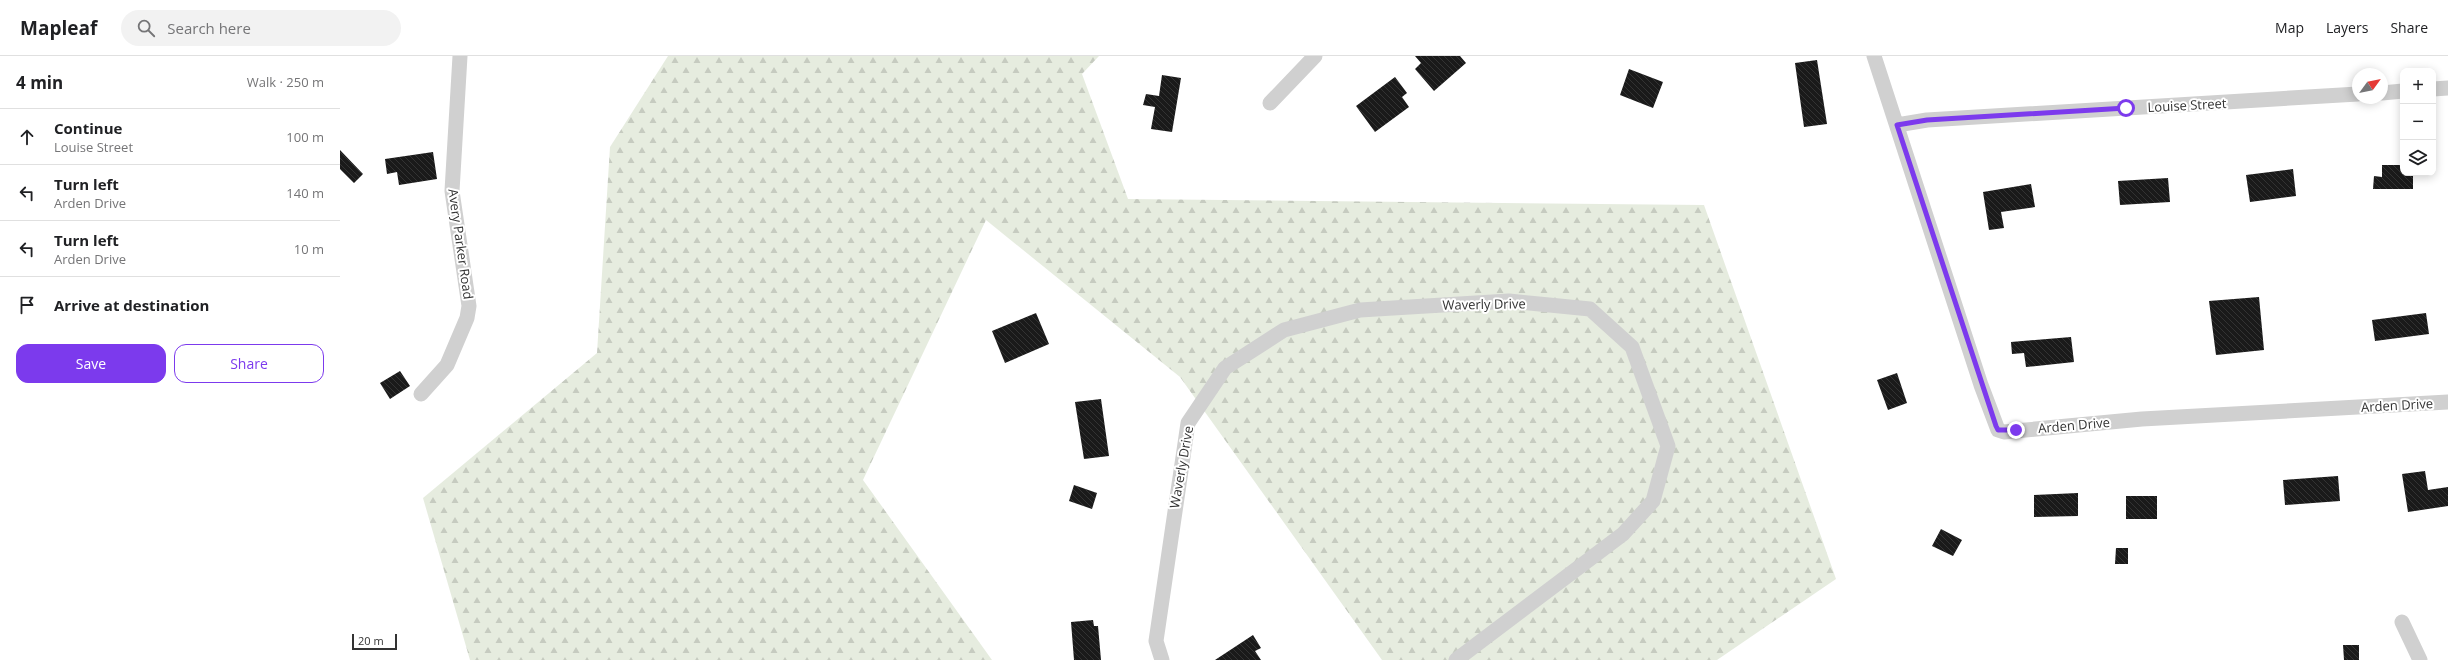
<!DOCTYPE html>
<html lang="en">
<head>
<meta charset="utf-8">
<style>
  body { margin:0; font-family:"Open Sans",sans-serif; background:#f2f2f2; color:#202124 }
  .controls { position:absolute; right:12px; top:12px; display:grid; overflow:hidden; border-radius:8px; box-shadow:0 2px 10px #0003 }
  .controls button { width:36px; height:36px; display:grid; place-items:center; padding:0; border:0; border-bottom:1px solid #e0e0e0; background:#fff; color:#202124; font:20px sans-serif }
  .compass { position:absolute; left:2012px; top:12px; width:36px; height:36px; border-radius:50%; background:#fff; box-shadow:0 2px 10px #0003; rotate:57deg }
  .scale { position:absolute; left:12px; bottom:10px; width:45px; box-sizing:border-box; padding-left:4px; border:2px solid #333; border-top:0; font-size:11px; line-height:14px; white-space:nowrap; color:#333; -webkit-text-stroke:3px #fff; paint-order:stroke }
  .stop { position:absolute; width:12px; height:12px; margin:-9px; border:3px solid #7c3aed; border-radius:50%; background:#fff }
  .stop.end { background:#7c3aed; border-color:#fff; box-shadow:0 1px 4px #0008 }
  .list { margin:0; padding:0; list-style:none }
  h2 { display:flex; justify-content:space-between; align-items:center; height:52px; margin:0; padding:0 16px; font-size:17px }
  h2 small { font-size:13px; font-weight:400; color:#757577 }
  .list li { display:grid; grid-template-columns:26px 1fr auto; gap:12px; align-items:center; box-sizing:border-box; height:56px; padding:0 16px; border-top:1px solid #e0e0e0 }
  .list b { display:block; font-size:15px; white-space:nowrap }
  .list p { margin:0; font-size:13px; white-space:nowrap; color:#757577 }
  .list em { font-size:13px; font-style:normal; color:#757577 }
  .actions { display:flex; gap:8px; padding:12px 16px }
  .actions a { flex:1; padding:9px 0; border:1px solid #7c3aed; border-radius:12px; text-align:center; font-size:14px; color:#7c3aed }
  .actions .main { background:#7c3aed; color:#fff }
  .icon { flex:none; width:22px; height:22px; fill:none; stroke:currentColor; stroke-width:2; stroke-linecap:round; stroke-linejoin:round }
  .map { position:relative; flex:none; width:2108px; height:604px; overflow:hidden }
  header { display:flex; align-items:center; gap:24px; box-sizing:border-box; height:56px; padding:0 20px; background:#fff; border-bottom:1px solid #e0e0e0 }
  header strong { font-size:19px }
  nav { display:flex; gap:22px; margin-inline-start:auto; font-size:14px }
  .search { width:280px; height:36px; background:#f2f2f2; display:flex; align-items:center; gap:10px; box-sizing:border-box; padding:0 14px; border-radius:22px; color:#757577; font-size:15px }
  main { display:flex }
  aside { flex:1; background:#fff }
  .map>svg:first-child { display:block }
  .forest { fill:url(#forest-firs) }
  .building { fill:url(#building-back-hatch) }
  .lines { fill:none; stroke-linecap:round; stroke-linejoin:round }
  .minor { stroke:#d0d0d0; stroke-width:15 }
  .route { stroke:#7c3aed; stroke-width:5 }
  .labels { text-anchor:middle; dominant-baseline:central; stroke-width:4; stroke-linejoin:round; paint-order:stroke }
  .street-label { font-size:13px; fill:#333; stroke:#fff }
</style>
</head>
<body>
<header>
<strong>Mapleaf</strong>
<div class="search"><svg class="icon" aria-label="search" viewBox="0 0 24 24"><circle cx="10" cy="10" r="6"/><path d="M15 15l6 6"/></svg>Search here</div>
<nav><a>Map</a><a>Layers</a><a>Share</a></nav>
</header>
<main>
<aside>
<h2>4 min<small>Walk · 250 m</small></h2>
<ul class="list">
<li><svg class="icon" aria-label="ahead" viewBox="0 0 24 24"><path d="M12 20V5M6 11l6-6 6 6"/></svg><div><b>Continue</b><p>Louise Street</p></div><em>100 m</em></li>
<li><svg class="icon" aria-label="left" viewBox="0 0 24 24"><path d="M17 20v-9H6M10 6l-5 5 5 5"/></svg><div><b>Turn left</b><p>Arden Drive</p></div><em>140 m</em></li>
<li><svg class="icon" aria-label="left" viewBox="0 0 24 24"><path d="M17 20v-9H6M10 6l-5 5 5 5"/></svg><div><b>Turn left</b><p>Arden Drive</p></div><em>10 m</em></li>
<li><svg class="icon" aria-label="arrive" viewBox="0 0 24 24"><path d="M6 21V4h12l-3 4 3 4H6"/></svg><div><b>Arrive at destination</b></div></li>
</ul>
<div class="actions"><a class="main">Save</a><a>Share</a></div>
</aside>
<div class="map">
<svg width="2108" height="604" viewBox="0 0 2108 604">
  <defs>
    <pattern id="forest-firs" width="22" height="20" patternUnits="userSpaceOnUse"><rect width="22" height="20" fill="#e6ecdf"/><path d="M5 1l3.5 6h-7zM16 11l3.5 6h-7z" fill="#c6cbc0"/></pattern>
    <pattern id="building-back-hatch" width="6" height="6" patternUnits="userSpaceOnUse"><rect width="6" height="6" fill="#1a1a1a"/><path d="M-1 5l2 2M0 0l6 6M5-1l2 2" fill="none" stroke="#333"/></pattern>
  </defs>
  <rect width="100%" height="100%" fill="#fff"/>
  <path class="forest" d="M328 0H759L742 18 788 143 1364 149 1496 523 1377 604H1042L840 321 646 164 523 424 652 604H130L83 442 257 297 270 91Z"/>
  <path class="building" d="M1075 0H1120L1126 7 1094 35 1075 13 1081 7Z
    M1477 4 1487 68 1464 71 1455 7Z
    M1289 13 1323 26 1313 52 1280 39Z
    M822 19 841 22 832 76 811 73 815 51 803 49 806 38 819 40Z
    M1055 21 1067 37 1062 41 1069 51 1035 76 1016 50Z
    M0 94 23 118 14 127 0 113Z
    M93 96 97 123 59 129 57 116 47 118 45 103Z
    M2042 109H2063V117H2073V133H2033L2034 120 2042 121Z
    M1953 113 1956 140 1910 146 1906 119Z
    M1828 122 1830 146 1780 149 1778 125Z
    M1691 128 1695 151 1661 156 1664 172 1649 174 1643 136Z
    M1919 241 1924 294 1876 299 1869 245Z
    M696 257 709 288 665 307 652 275Z
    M2086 257 2089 278 2035 285 2032 264Z
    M1731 281 1734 306 1686 311 1684 297 1672 298 1671 286Z
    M60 315 70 330 50 343 40 327Z
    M1557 317 1567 347 1548 354 1537 324Z
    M761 343 769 400 744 403 735 346Z
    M2085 415 2088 434 2108 431V450L2068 456 2062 418Z
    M1998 420 2000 445 1945 449 1943 424Z
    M734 429 757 437 752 453 729 445Z
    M1738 437V460L1694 461V439Z
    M1786 440H1817V463H1786Z
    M1601 473 1622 484 1613 500 1592 490Z
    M1776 492H1788V508H1775Z
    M753 564 754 570H758L761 604H734L731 566Z
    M913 579 921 592 915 595 921 604H875Z
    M2003 589H2019V604H2004Z"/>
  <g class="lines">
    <path class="minor" d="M1534 0 1641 329 1658 374 1664 376 1802 363 2108 346
      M2093 33 2108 32
      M2042 37 2063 35
      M930 47 975 0
      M1557 69 1587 64 2018 38
      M81 338 107 309 127 262 129 250 112 135 120 0
      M2062 566 2080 604
      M822 604 816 585 848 367 885 312 944 274 1020 254 1169 245 1250 253 1292 291 1328 390 1313 445 1283 478 1116 604"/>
  </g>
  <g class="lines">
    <path class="route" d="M1676 374H1658L1656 370 1557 69 1587 64 1786 52"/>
  </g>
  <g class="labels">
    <g class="street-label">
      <text transform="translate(1847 49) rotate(-3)">Louise Street</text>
      <text transform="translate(121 188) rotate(82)">Avery Parker Road</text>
      <text transform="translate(1144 248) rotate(-1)">Waverly Drive</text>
      <text transform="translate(2057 349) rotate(-3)">Arden Drive</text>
      <text transform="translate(1734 369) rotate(-5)">Arden Drive</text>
      <text transform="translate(841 411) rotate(-80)">Waverly Drive</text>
    </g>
  </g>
</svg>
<div class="controls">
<button>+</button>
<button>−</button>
<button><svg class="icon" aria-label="layers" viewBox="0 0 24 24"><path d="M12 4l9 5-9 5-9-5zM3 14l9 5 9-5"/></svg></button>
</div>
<svg class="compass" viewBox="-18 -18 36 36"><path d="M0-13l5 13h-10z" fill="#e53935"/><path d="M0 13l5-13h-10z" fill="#757577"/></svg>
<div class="scale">20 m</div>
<div class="stop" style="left:1786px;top:52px"></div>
<div class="stop end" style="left:1676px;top:374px"></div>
</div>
</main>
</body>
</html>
